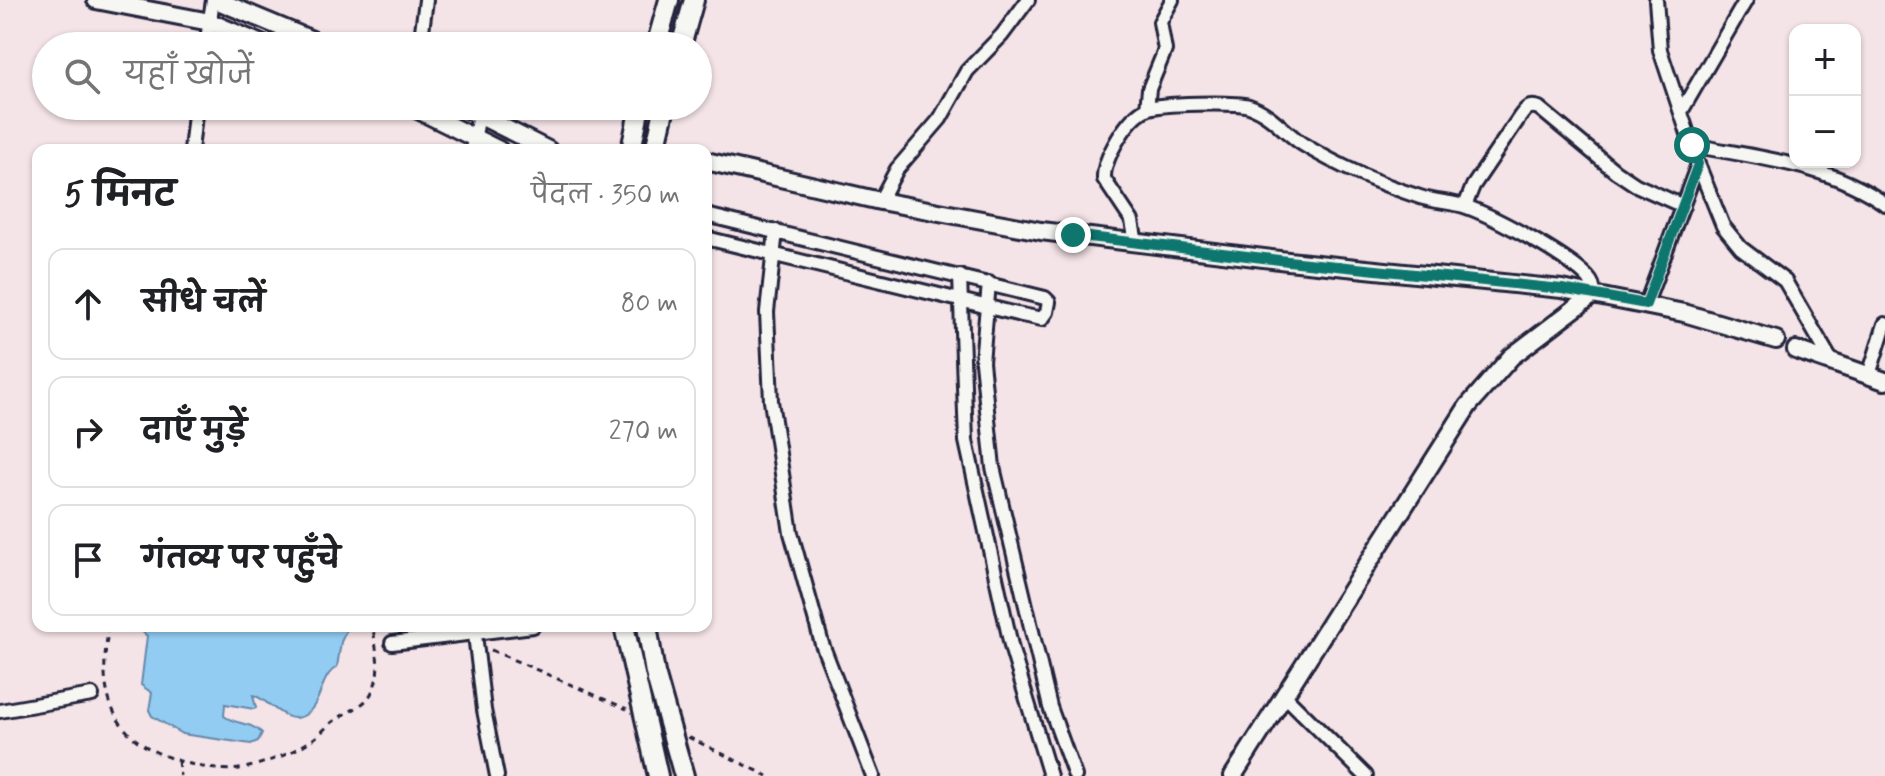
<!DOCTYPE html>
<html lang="hi">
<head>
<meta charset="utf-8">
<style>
  body { margin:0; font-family:Mynerve,"Playpen Sans Deva",sans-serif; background:#f2f2f2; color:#202124 }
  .controls { position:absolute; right:24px; top:24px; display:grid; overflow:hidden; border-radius:16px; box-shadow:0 2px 6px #0004 }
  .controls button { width:72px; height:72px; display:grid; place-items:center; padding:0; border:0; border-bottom:2px solid #e0e0e0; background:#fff; color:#202124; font:40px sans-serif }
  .stop { position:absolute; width:24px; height:24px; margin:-18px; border:6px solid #0f766e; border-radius:50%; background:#fff }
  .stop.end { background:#0f766e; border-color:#fff; box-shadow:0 2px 8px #0008 }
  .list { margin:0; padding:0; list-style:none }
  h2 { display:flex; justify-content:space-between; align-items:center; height:104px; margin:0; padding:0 32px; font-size:34px }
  h2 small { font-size:26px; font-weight:400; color:#757577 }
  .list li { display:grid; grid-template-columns:52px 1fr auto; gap:24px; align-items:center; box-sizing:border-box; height:112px; margin:0 16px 16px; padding:0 16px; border:2px solid #e0e0e0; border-radius:16px }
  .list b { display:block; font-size:30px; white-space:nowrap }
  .list em { font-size:26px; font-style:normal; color:#757577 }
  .icon { flex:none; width:44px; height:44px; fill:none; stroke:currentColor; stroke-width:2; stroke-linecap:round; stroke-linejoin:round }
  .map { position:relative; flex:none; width:1885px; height:776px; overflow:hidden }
  .search { position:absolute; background:#fff; box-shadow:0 2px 6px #0004; left:32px; top:32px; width:680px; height:88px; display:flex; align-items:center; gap:20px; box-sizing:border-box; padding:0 28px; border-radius:44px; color:#757577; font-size:30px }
  .panel { position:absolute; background:#fff; box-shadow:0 2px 6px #0004; left:32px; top:144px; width:680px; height:488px; border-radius:16px }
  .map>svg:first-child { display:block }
  .water { fill:#92ccf2; stroke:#6588a9; stroke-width:2 }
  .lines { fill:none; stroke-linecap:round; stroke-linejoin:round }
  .minor-casing { stroke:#22223b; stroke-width:18 }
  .tertiary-casing { stroke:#22223b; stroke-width:22 }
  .secondary-casing { stroke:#22223b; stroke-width:24 }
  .path { stroke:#22223b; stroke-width:3; stroke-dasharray:6 6; stroke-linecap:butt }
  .minor { stroke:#f6f6f2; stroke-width:12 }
  .tertiary { stroke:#f6f6f2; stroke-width:16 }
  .secondary { stroke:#f6f6f2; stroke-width:18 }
  .route { stroke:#0f766e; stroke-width:10 }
</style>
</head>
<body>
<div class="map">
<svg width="1885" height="776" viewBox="0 0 1885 776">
  <rect width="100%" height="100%" fill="#f4e3e7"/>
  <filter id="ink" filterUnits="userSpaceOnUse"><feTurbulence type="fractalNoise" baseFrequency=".0125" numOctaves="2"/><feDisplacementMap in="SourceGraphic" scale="16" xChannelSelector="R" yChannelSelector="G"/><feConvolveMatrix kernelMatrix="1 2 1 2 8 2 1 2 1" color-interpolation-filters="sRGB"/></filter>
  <g filter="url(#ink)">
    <path class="water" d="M136 626H348L341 642 337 667C319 677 323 703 305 715 286 727 269 699 253 695L256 708 254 709 225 704 224 716C236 725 251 722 262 733L258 741 251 744 182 734 152 716 149 710 152 693 141 685 147 636Z"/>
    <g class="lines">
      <defs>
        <path id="minor" d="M1656 0 1660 50 1698 164 1723 226 1741 248 1785 281 1832 362
          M206 46 213 0
          M420 46 426 0
          M1147 109 1149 89 1165 50 1160 22 1172 0
          M1682 110 1746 0
          M1692 145C1757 158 1830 164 1885 204
          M191 150 196 106
          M472 150 479 115
          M880 201 897 169 940 119 967 71 1002 35 1028 0
          M1465 206 1473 186 1519 118C1525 110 1528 104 1539 108L1615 171 1636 185 1683 206
          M706 215 1045 298 1049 302 1047 312 1042 319 1017 314 706 238
          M776 231 767 312 771 401 791 533 822 644 873 776
          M1136 243 1132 221 1104 179C1103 159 1127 118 1146 109 1160 103 1235 102 1249 106 1271 113 1285 133 1304 145 1340 167 1380 184 1420 197 1435 202 1453 202 1467 207 1495 217 1569 257 1588 278 1593 283 1593 288 1594 294
          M960 276 966 441 1012 650 1050 776
          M989 283 982 362 993 467 1050 707 1075 776
          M1646 304 1698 164
          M1869 375 1885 324
          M474 626 484 710 497 776
          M392 643 533 626
          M1283 694 1366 776
          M0 711 92 695"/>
        <path id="tertiary" d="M96 0 210 22 266 46
          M216 0 326 46
          M410 106 499 150
          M461 106 548 150
          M706 161 880 201 1041 231 1288 261 1562 289 1684 313 1776 340
          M1796 350 1885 381
          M1233 776 1468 406 1511 357 1594 294"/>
        <path id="secondary" d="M656 46 669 0
          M681 46 694 0
          M631 150 640 106
          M655 150 665 106
          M624 626 658 776
          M647 626 655 673 684 776"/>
      </defs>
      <use href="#minor" class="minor-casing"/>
      <use href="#tertiary" class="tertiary-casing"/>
      <use href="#secondary" class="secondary-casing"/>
      <path class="path" d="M109 626C96 695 111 742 183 762 204 768 228 773 249 767 272 761 297 751 316 737 322 732 327 726 334 721 347 711 365 707 372 692 383 669 375 649 373 626
        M491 650 627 709
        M688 737 768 776
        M178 761 180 776"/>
      <use href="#minor" class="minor"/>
      <use href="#tertiary" class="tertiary"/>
      <use href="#secondary" class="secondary"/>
    </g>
  </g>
  <g class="lines" filter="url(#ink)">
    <path class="route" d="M1073 235 1288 261 1562 289 1646 304 1698 164 1692 145"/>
  </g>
</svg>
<div class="controls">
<button>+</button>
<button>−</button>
</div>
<div class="stop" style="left:1692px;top:145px"></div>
<div class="stop end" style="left:1073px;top:235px"></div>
<div class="search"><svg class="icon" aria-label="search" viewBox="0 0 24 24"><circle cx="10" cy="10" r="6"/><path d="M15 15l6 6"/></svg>यहाँ खोजें</div>
<section class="panel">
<h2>5 मिनट<small>पैदल · 350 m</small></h2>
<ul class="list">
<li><svg class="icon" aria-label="ahead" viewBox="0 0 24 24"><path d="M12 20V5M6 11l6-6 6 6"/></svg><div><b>सीधे चलें</b></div><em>80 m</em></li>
<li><svg class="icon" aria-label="right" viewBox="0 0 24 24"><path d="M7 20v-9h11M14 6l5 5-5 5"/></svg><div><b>दाएँ मुड़ें</b></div><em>270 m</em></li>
<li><svg class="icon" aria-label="arrive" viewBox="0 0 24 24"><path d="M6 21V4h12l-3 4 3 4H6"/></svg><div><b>गंतव्य पर पहुँचे</b></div></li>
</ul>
</section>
</div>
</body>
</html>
